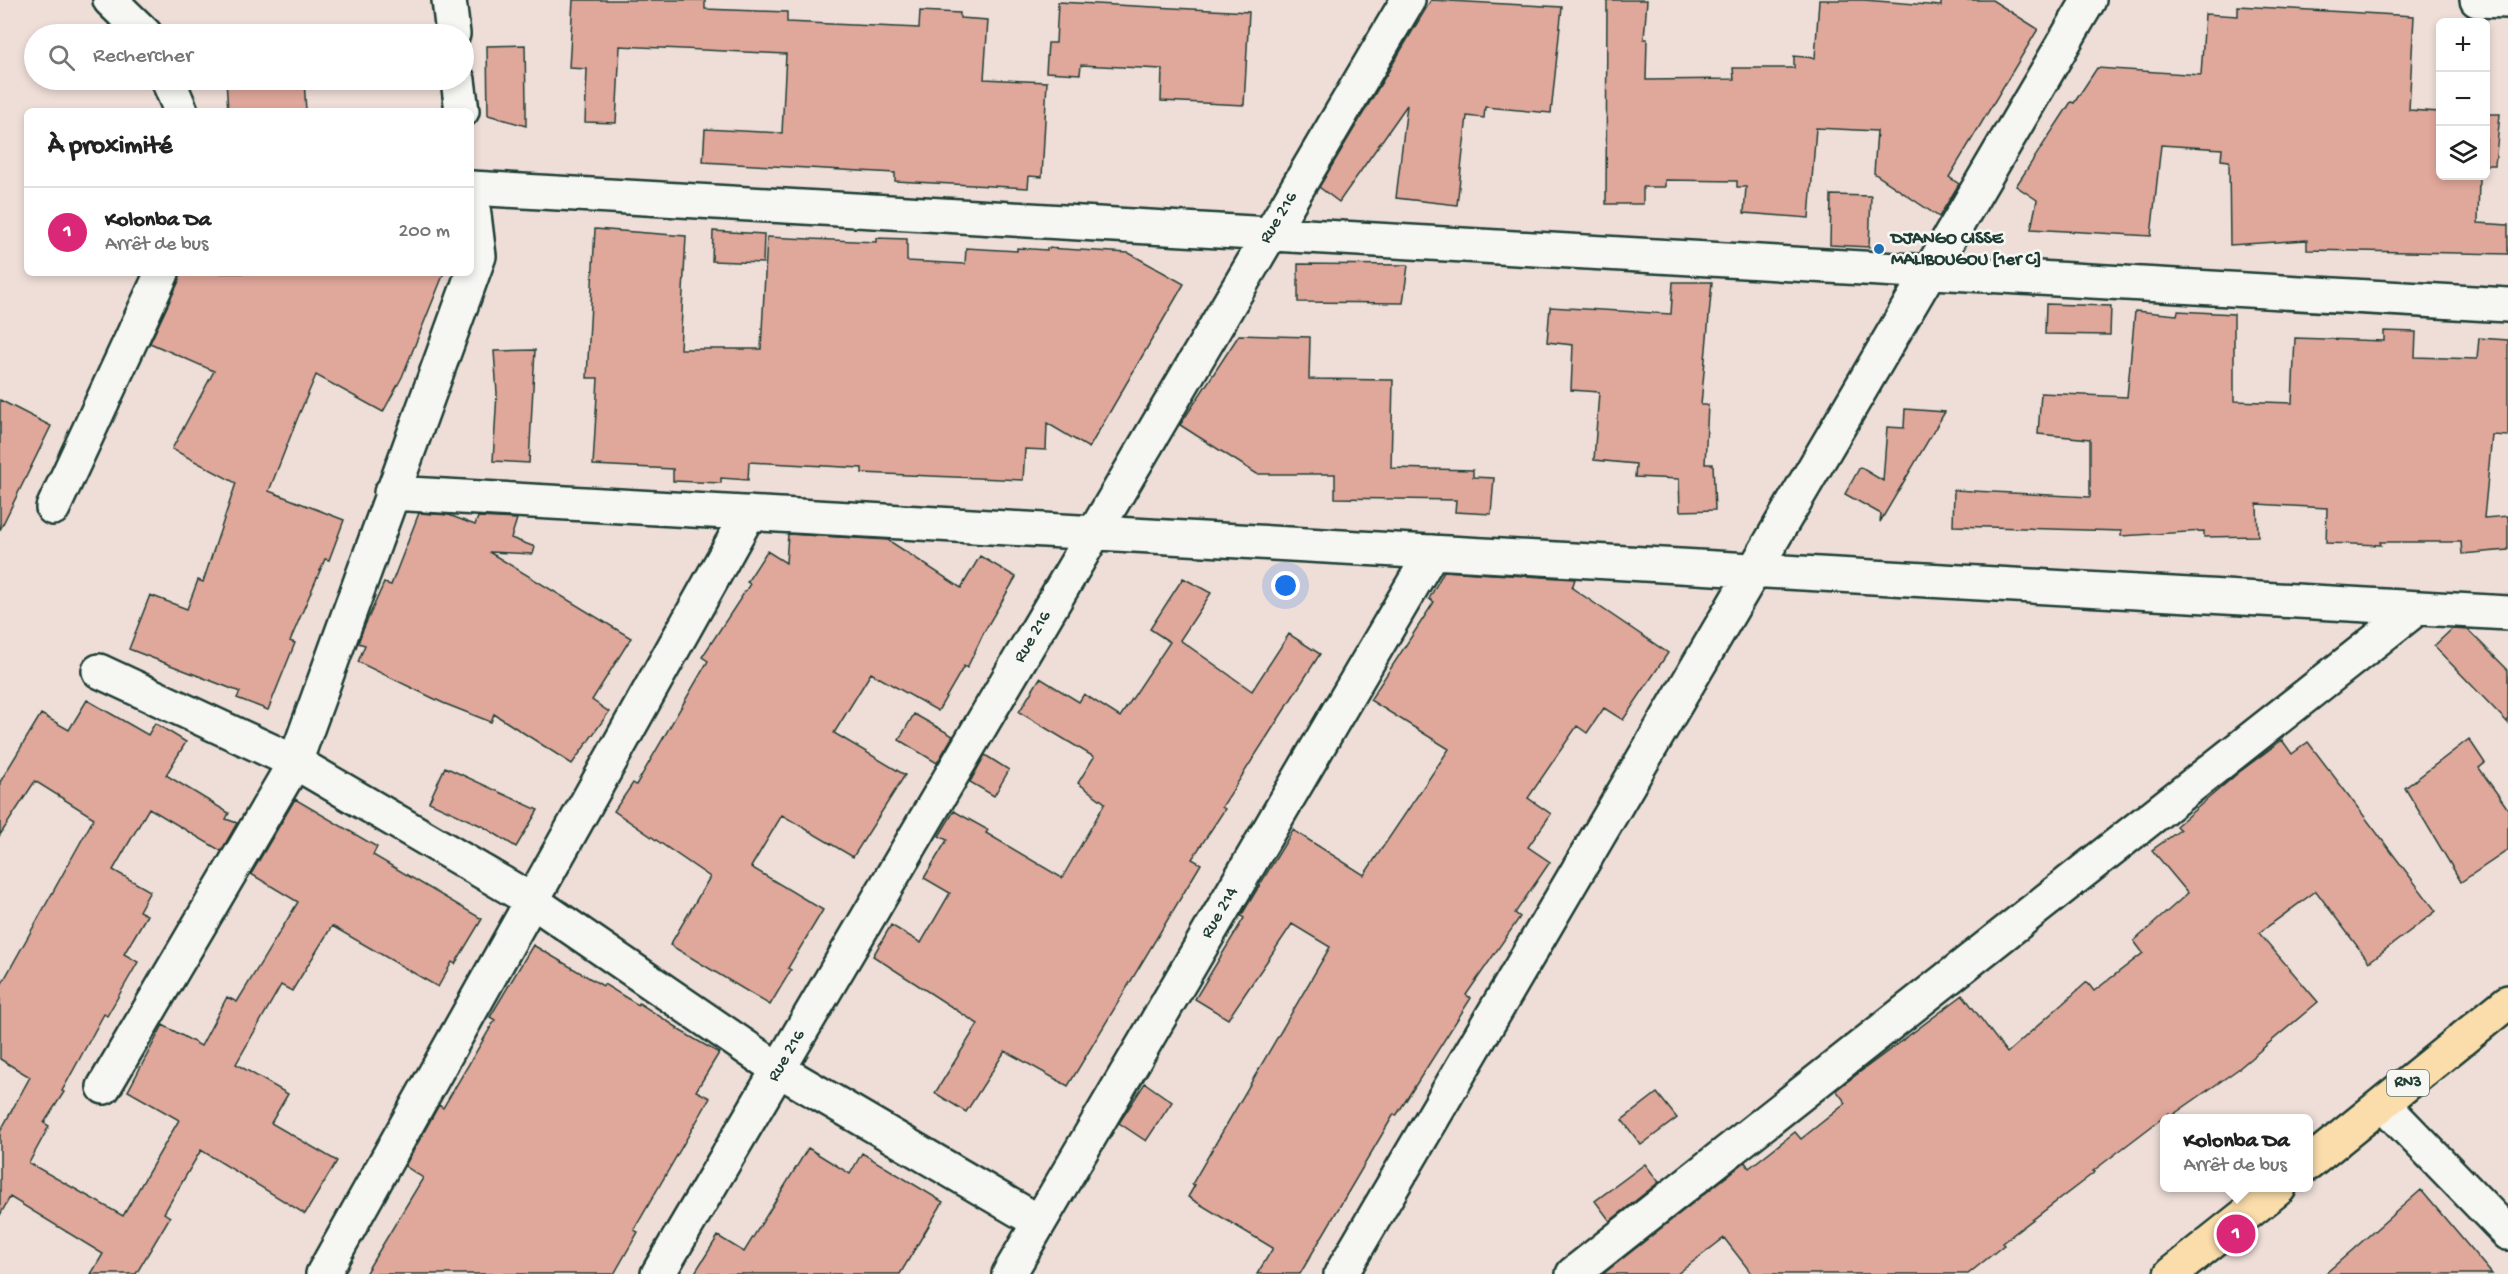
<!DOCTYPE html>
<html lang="fr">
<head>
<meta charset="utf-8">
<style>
  body { margin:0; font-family:"Gochi Hand",sans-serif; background:#f2f2f2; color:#222 }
  .controls { position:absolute; right:18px; top:18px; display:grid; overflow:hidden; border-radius:9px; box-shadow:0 3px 9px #0003 }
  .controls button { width:54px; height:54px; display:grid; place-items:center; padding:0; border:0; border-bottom:2px solid #e0e0e0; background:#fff; color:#222; font:30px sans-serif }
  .you { position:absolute; left:1286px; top:586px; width:21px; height:21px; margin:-15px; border:4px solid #fff; border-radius:50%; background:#1a73e8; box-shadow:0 0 0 9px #1a73e833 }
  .badge { display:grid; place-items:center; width:39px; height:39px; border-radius:50%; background:#db2777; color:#fff; font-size:20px; font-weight:700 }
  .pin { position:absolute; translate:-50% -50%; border:3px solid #fff; box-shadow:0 2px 6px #0006 }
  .popup { position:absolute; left:2160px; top:1114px; width:153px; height:78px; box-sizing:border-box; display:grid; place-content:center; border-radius:9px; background:#fff; filter:drop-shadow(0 2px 4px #0005); font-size:20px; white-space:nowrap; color:#767676 }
  .popup b { font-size:22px; color:#222 }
  .popup::after { content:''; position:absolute; left:50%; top:100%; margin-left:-12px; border:12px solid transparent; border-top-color:#fff }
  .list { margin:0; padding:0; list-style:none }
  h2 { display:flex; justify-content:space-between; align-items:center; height:78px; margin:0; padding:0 24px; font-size:26px }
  h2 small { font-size:20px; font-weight:400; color:#767676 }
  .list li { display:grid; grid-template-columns:39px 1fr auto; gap:18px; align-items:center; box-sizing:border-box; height:90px; padding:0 24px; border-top:2px solid #e0e0e0 }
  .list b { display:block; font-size:22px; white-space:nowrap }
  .list p { margin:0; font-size:20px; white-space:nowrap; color:#767676 }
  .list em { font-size:20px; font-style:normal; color:#767676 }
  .icon { flex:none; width:33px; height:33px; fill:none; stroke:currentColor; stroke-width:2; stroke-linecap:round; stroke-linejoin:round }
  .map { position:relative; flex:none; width:2508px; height:1274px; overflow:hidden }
  .search { position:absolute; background:#fff; box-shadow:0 3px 9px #0003; left:24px; top:24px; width:450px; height:66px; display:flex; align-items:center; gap:15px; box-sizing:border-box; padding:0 21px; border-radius:33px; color:#767676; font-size:22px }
  .panel { position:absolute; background:#fff; box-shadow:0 3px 9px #0003; left:24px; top:108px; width:450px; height:168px; border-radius:9px }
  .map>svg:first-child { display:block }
  .building { fill:#e0a79b; stroke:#1f3d34; stroke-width:1.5 }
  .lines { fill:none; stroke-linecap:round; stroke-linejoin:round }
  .minor-casing { stroke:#1f3d34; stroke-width:38 }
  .highway-casing { stroke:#1f3d34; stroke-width:38 }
  .minor { stroke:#f6f6f2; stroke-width:33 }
  .highway { stroke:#fbddab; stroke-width:33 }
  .poi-dot { fill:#1f6fb2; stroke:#f6f6f2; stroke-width:2 }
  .labels { text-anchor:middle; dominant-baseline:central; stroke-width:5; stroke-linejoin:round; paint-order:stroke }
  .shield { fill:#f6f6f2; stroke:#60746d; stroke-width:1.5 }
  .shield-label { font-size:16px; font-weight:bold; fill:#1f3d34 }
  .street-label { font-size:18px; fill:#1f3d34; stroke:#f6f6f2 }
  .poi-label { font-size:18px; font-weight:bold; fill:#1f3d34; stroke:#f6f6f2; text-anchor:start }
</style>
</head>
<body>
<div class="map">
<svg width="2508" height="1274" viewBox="0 0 2508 1274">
  <rect width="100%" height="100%" fill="#efded8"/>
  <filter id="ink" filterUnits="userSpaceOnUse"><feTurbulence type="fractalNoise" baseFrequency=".0167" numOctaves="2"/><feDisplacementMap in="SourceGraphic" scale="12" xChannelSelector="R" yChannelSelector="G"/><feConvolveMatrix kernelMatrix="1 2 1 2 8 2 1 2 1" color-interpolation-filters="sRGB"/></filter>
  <g filter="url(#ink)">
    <path class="building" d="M573 0H705V9L787 12V22L919 28 920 11 960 13V18L988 20 984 79 1047 82 1042 177 1029 176 1028 188 895 181V173L703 162 705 129 782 133 786 54 620 46 616 123 585 122 587 69 569 68Z
      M1431 0 1562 7 1551 113 1485 107 1484 118 1467 116 1457 205 1396 198 1407 105 1339 202 1319 187Z
      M1607 0H1647L1644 39H1647L1646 80 1734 79 1733 68H1794V56L1815 58 1819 0H1864L1941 6V0H1992L2038 29 1949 177 1959 184 1939 217 1874 173 1877 131 1816 128 1809 218 1744 213 1746 187H1737V181L1665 180V187H1643V204H1606Z
      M1058 2 1249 12 1244 105 1161 101 1162 69 1081 65 1080 74 1046 72 1048 43H1056Z
      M2238 6 2414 16 2409 110 2440 112V176H2479L2478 223 2508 225V254L2307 250V240L2230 245 2229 161 2221 160 2222 149 2161 145 2151 236 2031 229 2037 200 2016 186 2071 102 2074 103 2097 68 2201 75 2205 14 2238 16Z
      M266 24V26L299 27 300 34H222V27Z
      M525 45 526 104V126L488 115 487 46Z
      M226 80H304L306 111H228Z
      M2486 114H2500L2495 165H2486Z
      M1831 195 1871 196 1869 247 1830 245Z
      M595 229 686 236 680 349H761L767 237 876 242V238L907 239V261L965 264 966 248 1017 251V248L1047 250V248L1129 253 1184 284 1089 448 1047 423 1046 450 1025 449 1023 480 862 473V468L749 462 748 480 721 478V483L673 481V469L593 465 598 378H587Z
      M713 231 764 234 763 263 712 261Z
      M1298 264 1408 265 1403 303 1298 302Z
      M180 273H444L402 377 383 412 316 375 298 417 269 491 344 520 329 560 325 559 290 641 295 643 268 710 237 698 240 692 129 649 150 595 187 609 198 580 203 582 236 483 172 449 214 371 150 343 179 281Z
      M1673 282H1712L1701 405H1708L1705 464H1713L1715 510 1680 511 1679 479 1635 477 1636 464 1594 460 1599 392 1571 390 1573 345 1547 342 1550 307 1671 314Z
      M2046 304 2111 306 2110 335 2045 334Z
      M2135 311 2177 315 2178 311 2234 314V401L2292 403 2295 338 2384 341V331L2416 332 2415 357 2477 359 2479 338 2508 340V436L2492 435 2484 518 2508 516V550L2462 554 2461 542H2380L2381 545 2326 543 2327 508 2257 504 2258 536 2204 537V531L2121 536V531L1953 526 1954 490 2090 497V439L2038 434 2041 393 2127 397Z
      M1239 335 1310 337 1309 379 1393 380 1391 468 1473 470V477L1494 478 1491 514 1455 512 1456 500 1335 498V474H1257L1180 425Z
      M535 350 529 463 493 461 497 393 494 351Z
      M0 400 51 426 0 530Z
      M1905 409 1945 412 1880 522 1881 514 1845 494 1860 467 1883 481 1887 427 1904 428Z
      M419 513 449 515 475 525 478 517 517 519 511 538 535 547 533 554 489 552 631 638 592 700 609 712 572 764 494 714 491 722 443 703 358 662 365 645 358 643 362 632 384 583 391 585Z
      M788 534 888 540 961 588 980 556 1016 577 985 630 967 668 964 666 938 711 871 673 834 733 905 775 853 857 782 815 751 867 823 910 788 968 791 970 770 1005 670 945 710 877 614 811 633 783 636 785 708 661 702 657 750 584 747 582 767 551 786 563Z
      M1444 571 1575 579 1572 588 1668 653 1623 720 1604 708 1587 733 1577 726 1528 798 1551 814 1528 847 1550 862 1515 913 1520 917 1466 995 1471 998 1396 1116 1394 1114 1300 1274H1257L1273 1248 1188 1197 1195 1185 1192 1184 1330 947 1292 924 1228 1019 1195 999 1244 918 1241 916 1293 830 1364 875 1449 749 1370 700 1434 602 1429 599Z
      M1183 578 1211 593 1180 640 1252 691 1289 634 1320 654 1222 807 1225 809 1192 859 1201 864 1068 1086 1005 1051 966 1112 935 1093 978 1024 873 956 891 925 921 943 950 893 924 878 947 840 939 836 954 811 988 830 986 833 1062 878 1105 803 1078 783 1094 757 1019 712 1040 678 1079 702 1084 694 1120 717 1170 642 1150 629Z
      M2452 629 2468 630 2508 670V723L2434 646Z
      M87 700 148 735 155 723 186 742 166 775 229 813 226 819 237 823 221 851 149 808 113 870 150 891 139 911 147 915 124 954 138 962 107 1016 104 1014 62 1091 64 1092 44 1123 49 1126 29 1163 123 1216 179 1120 128 1091 163 1025 201 1046 227 997 237 1002 298 902 251 874 295 799 377 847 373 855 482 919 455 964 452 962 438 987 332 926 292 991 281 985 236 1064 288 1094 271 1123 337 1161 305 1214 201 1150 164 1213 170 1217 136 1274H91L103 1254 10 1197 0 1215V1132L30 1077 0 1059V987L94 818 35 781 0 835V782L41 714 69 730Z
      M914 714 953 736 937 763 899 740Z
      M2469 739 2485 763 2479 768 2508 809V850L2461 882 2405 788Z
      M2282 740 2292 754 2308 742 2436 911 2369 962 2316 891 2259 933 2318 1002 2237 1070 2171 1116 2169 1113 2093 1171 2095 1172 2002 1243 2004 1245 1968 1274H1752L1724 1238 1677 1274H1603L1745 1162 1749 1168 1795 1132 1801 1139 1846 1103 1836 1090 1963 995 2007 1053 2087 982 2094 991 2143 953 2134 941 2188 893 2152 850 2180 830 2176 826 2238 773Z
      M985 755 1009 770 994 796 970 782Z
      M445 767 538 810 516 847 484 827 429 802Z
      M533 945 603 986 604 984 638 1005 639 1003 678 1028 677 1029 719 1053 696 1091 710 1098 634 1230 638 1232 614 1274H365L423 1178 405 1166 439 1105 443 1108 495 1020 490 1017Z
      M1145 1083 1172 1102 1146 1141 1119 1123Z
      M1657 1093 1677 1118 1641 1145 1622 1120Z
      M808 1148 850 1174 862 1153 943 1202 900 1274H694L718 1236 744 1252Z
      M1645 1164 1659 1182 1610 1221 1595 1201Z
      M2421 1190 2492 1274H2325Z"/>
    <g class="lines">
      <defs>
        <path id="minor" d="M110 0 145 34
          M449 0 453 34
          M2477 0 2508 1
          M168 80 181 111
          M458 80 462 111
          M471 188 2508 305
          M391 493 2508 613
          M53 508 162 273
          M99 671 295 762 531 900 779 1070 1039 1222
          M104 1087 295 762 479 256 471 190
          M2383 1104 2508 1233
          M323 1274 749 513
          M658 1274 1408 0
          M1009 1274 1432 552
          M1341 1274 2089 0
          M1573 1274 2417 608"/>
        <path id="highway" d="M2308 1164 2508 1002
          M2171 1274 2279 1188"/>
      </defs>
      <use href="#minor" class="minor-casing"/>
      <use href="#highway" class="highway-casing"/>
      <use href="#minor" class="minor"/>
      <use href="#highway" class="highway"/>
    </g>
  </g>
  <circle class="poi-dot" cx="1879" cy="249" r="6"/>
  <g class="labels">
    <rect class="shield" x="2387" y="1070" width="42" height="26" rx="4.5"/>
    <g class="shield-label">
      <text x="2408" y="1083">RN3</text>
    </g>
    <g class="street-label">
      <text transform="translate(1279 218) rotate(-59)">Rue 216</text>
      <text transform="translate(1033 637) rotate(-60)">Rue 216</text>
      <text transform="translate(1220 913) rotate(-60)">Rue 214</text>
      <text transform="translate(787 1056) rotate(-60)">Rue 216</text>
    </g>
    <g class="poi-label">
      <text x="1891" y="239">DJANGO CISSE<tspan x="1891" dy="21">MALIBOUGOU [1er C]</tspan></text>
    </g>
  </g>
</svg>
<div class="controls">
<button>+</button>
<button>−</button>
<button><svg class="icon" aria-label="layers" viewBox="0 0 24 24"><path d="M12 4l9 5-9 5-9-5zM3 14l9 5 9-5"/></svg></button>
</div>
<div class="you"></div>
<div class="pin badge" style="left:2236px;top:1234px">1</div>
<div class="popup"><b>Kolonba Da</b>Arrêt de bus</div>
<div class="search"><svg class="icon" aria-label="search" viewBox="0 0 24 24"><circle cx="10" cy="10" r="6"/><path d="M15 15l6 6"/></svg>Rechercher</div>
<section class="panel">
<h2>À proximité<small></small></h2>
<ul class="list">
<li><span class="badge">1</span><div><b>Kolonba Da</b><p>Arrêt de bus</p></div><em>200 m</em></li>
</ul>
</section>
</div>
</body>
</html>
